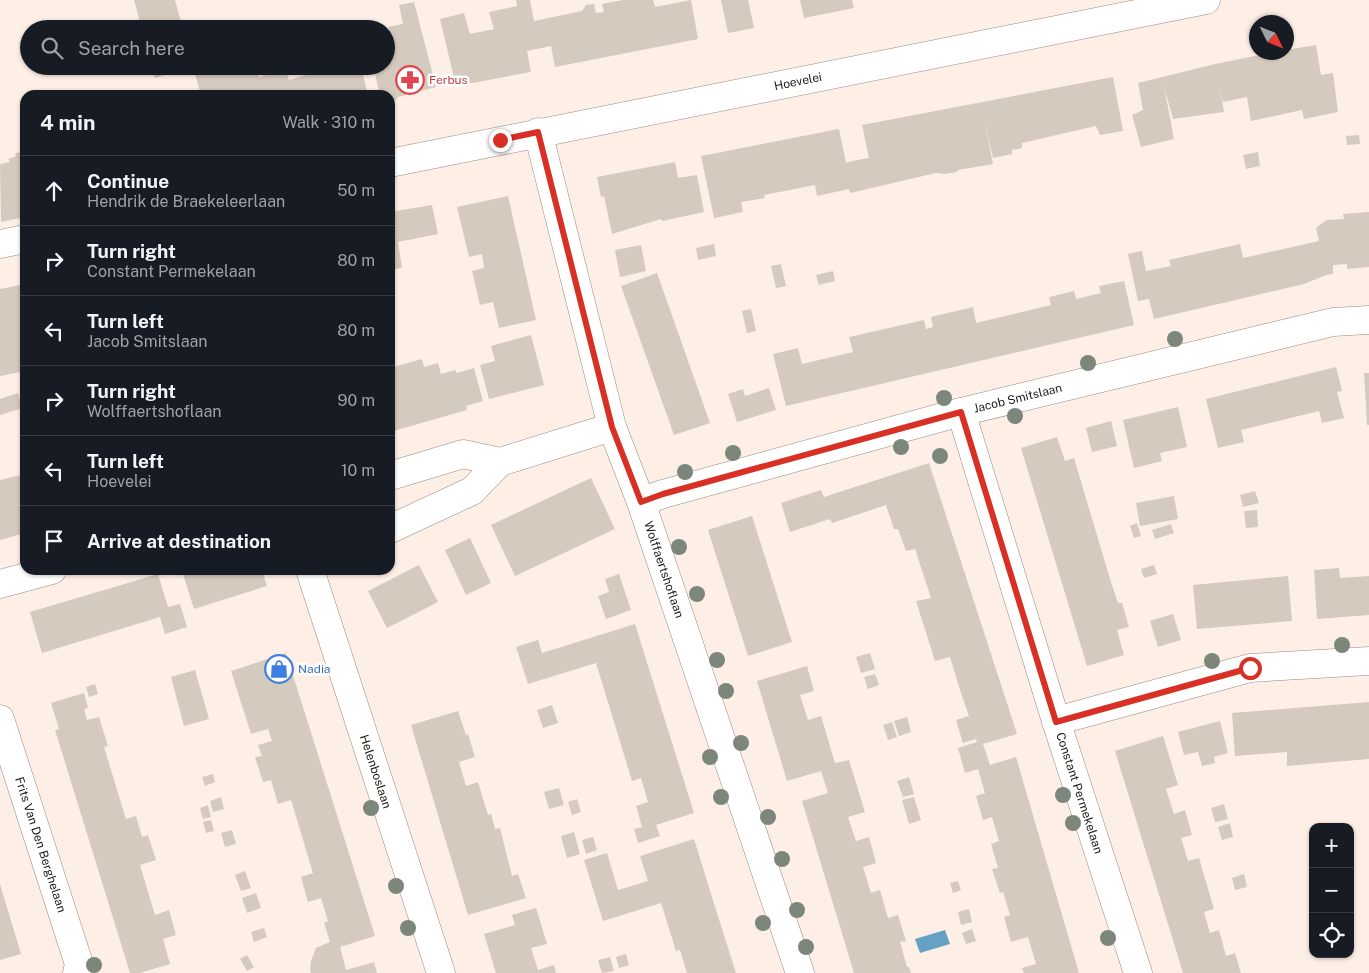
<!DOCTYPE html>
<html lang="en">
<head>
<meta charset="utf-8">
<style>
  body { margin:0; font-family:"Public Sans",sans-serif; background:#20242c; color:#f1f3f6 }
  .controls { position:absolute; right:15px; bottom:15px; display:grid; overflow:hidden; border-radius:10px; box-shadow:0 1px 4px #0004 }
  .controls button { width:45px; height:45px; display:grid; place-items:center; padding:0; border:0; border-bottom:1px solid #363941; background:#171b24; color:#f1f3f6; font:25px sans-serif }
  .compass { position:absolute; left:1249px; top:15px; width:45px; height:45px; border-radius:50%; background:#171b24; box-shadow:0 1px 4px #0004; rotate:133deg }
  .stop { position:absolute; width:15px; height:15px; margin:-11px; border:4px solid #d93025; border-radius:50%; background:#fff }
  .stop.end { background:#d93025; border-color:#fff; box-shadow:0 1px 5px #0008 }
  .list { margin:0; padding:0; list-style:none }
  h2 { display:flex; justify-content:space-between; align-items:center; height:65px; margin:0; padding:0 20px; font-size:21px }
  h2 small { font-size:16px; font-weight:400; color:#9ea1a6 }
  .list li { display:grid; grid-template-columns:32px 1fr auto; gap:15px; align-items:center; box-sizing:border-box; height:70px; padding:0 20px; border-top:1px solid #363941 }
  .list b { display:block; font-size:19px; white-space:nowrap }
  .list p { margin:0; font-size:16px; white-space:nowrap; color:#9ea1a6 }
  .list em { font-size:16px; font-style:normal; color:#9ea1a6 }
  .icon { flex:none; width:28px; height:28px; fill:none; stroke:currentColor; stroke-width:2; stroke-linecap:round; stroke-linejoin:round }
  .map { position:relative; flex:none; width:1369px; height:973px; overflow:hidden }
  .search { position:absolute; background:#171b24; box-shadow:0 1px 4px #0004; left:20px; top:20px; width:375px; height:55px; display:flex; align-items:center; gap:12px; box-sizing:border-box; padding:0 18px; border-radius:28px; color:#9ea1a6; font-size:19px }
  .panel { position:absolute; background:#171b24; box-shadow:0 1px 4px #0004; left:20px; top:90px; width:375px; height:485px; border-radius:15px }
  .map>svg:first-child { display:block }
  .water { fill:#65a1c3 }
  .building { fill:#d4cabd }
  .lines { fill:none; stroke-linecap:round; stroke-linejoin:round }
  .minor-casing { stroke:#978981; stroke-width:29 }
  .minor { stroke:#fff; stroke-width:28 }
  .tree { fill:#7c867b }
  .route { stroke:#d93025; stroke-width:6 }
  .labels { text-anchor:middle; dominant-baseline:central; stroke-width:5; stroke-linejoin:round; paint-order:stroke }
  .health-label { font-size:12px; fill:#be3a42; stroke:#fff; text-anchor:start }
  .street-label { font-size:12px; fill:#1e1916; stroke:#fff }
  .shop-label { font-size:12px; fill:#366cbe; stroke:#fff; text-anchor:start }
</style>
</head>
<body>
<div class="map">
<svg width="1369" height="973" viewBox="0 0 1369 973">
  <rect width="100%" height="100%" fill="#feefe6"/>
  <path class="water" d="M945 930 950 944 920 953 915 939Z"/>
  <path class="building" d="M134 0H175L183 29H142Z
    M516 0H530L534 21 582 11 586 5 594 4 596 13 604 12 602 4 623 0H653L655 7 691 0 698 39 555 67 551 46 527 51 531 72 456 86 440 19 464 13 470 34 494 29 489 12 517 6Z
    M721 0H748L754 28 728 33Z
    M800 0H852L854 8 804 18Z
    M414 2 436 87 398 97 396 100 390 101V95H380L373 66H386V40L392 39 388 27 403 24 399 5Z
    M1316 45 1321 75 1333 73 1338 112 1304 119 1302 110 1251 121 1247 97 1223 102 1220 88 1224 112 1173 119 1164 86 1174 139 1141 147 1132 115 1143 110 1138 83 1215 64 1274 52H1286V50Z
    M152 66H220L221 73 234 70 235 74 258 69 259 77 273 73 271 66H285L289 80 312 73 311 66H361L367 91 357 95H214L213 91 201 95 193 67 155 78Z
    M1113 77 1123 131 1100 135 1096 126 1022 143V148L1012 150V154L993 158 985 124 993 164 958 170 957 172 945 174 936 173 850 193 849 189 817 196 815 185 764 195 765 198 741 202 743 212 714 218 701 156 839 129 846 163 857 160 869 158 862 125Z
    M1359 135 1360 144 1347 145 1346 136Z
    M25 152V217L1 222 0 164 10 162 8 159 16 156 15 153Z
    M1258 152 1260 166 1246 169 1243 155Z
    M675 162 678 178 697 175 704 212 662 221 661 219 612 234 604 196 601 197 597 177Z
    M508 196 536 320 499 328 493 302 480 305 472 271 484 268 482 254 469 257 457 207Z
    M432 205 438 234 398 242 402 268 390 270V212Z
    M1369 212V267L1347 269V264L1333 265V274L1326 275 1304 284 1154 319 1149 299 1138 301 1128 254 1142 251 1146 271 1171 266 1169 260 1240 244 1243 258 1319 241 1316 228 1326 220 1344 219 1343 214Z
    M714 244 716 256 698 260 696 248Z
    M641 245 646 271 620 277 615 250Z
    M781 264 786 286 776 288 771 266Z
    M833 271 835 281 819 285 816 275Z
    M657 273 710 423 674 435 621 286Z
    M1124 281 1134 325 786 406 773 354 798 348 802 364 853 352 849 337 924 320 926 329 933 327 931 317 973 307 976 323 1051 305 1049 297 1074 291 1076 299 1101 293 1099 286Z
    M25 284V371L0 376V289Z
    M751 309 756 331 747 333 742 311Z
    M531 335 544 385 489 399 480 365 495 361 491 346Z
    M422 359 424 367 438 363 441 374 455 370 457 373 474 368 483 401 466 406 467 410 390 432V368Z
    M1336 367 1342 391 1337 392 1344 418 1322 423 1319 411 1241 430 1244 442 1218 448 1206 399Z
    M1364 373H1369V425H1367Z
    M769 388 776 410 737 422 728 394 743 389 745 396Z
    M18 393 23 408 0 415V399Z
    M1178 407 1187 447 1160 453 1162 461 1134 468 1123 420Z
    M1111 421 1117 446 1092 452 1086 428Z
    M1057 437 1065 461 1074 458 1110 579 1118 603H1122L1129 627 1117 630 1124 655 1087 666 1021 448Z
    M929 463 1017 734 983 744 990 765 1016 757 1079 973H1024L1022 968 1036 964 1028 937 1011 942 1004 917 1010 915 1003 892 1000 893 992 869 998 868 991 844 999 841 992 817 983 820 976 796 985 793 978 769 965 773 958 748 977 742 976 739 963 743 956 720 969 716 961 693 950 657 935 661 916 601 931 598 915 549 906 551 898 529H894L886 505 832 523 830 519 790 532 781 503 821 490 824 497Z
    M25 474V533L0 540V480Z
    M591 478 615 529 515 576 491 525Z
    M1255 491 1259 503 1243 507 1240 495Z
    M1174 496 1178 519 1140 526 1136 503Z
    M1257 510 1258 527 1246 528 1244 511Z
    M752 516 792 642 748 656 708 530Z
    M1137 523 1141 536 1134 538 1130 526Z
    M1171 524 1174 533 1155 539 1152 530Z
    M470 538 491 583 466 595 445 550Z
    M419 565 438 602 387 628 368 591Z
    M1154 565 1157 574 1144 578 1141 569Z
    M1339 568 1340 578 1369 576V615L1317 619 1314 570Z
    M185 570H262L267 586 194 609 182 571Z
    M158 574 168 607 180 604 187 627 165 634 160 617 42 653 30 612Z
    M619 574 631 610 606 619 598 596 609 592 605 579Z
    M1288 576 1292 621 1197 629 1193 585Z
    M1173 614 1181 640 1158 647 1150 621Z
    M635 624 694 813 656 825 660 836 638 843 634 829 642 827 636 806 648 802 641 778 632 781 596 663 528 684 516 647 538 640 542 653Z
    M286 653 375 936 340 947 346 970 374 962 377 973H311L310 969 311 961 316 948 330 942 324 923 328 921 321 898 308 902 301 877 313 873 291 800 278 804 271 780 263 782 255 757 262 756 258 745 272 741 268 729 251 734 231 671Z
    M870 653 875 669 861 673 856 657Z
    M807 666 814 691 800 695 808 720 821 716 835 763 849 760 865 812 848 817 856 841 869 837 876 863 863 867 871 893 880 890 888 918 898 915 906 941 900 942 907 967H909L911 973H854L802 801 828 793 821 771 787 781 757 681Z
    M195 670 209 719 184 726 171 677Z
    M875 674 879 685 868 689 864 677Z
    M95 684 98 694 89 697 86 687Z
    M84 693 88 708 84 709 87 720 99 717 108 746 104 747 126 819 136 816 142 837 148 835 156 860 140 865 155 915 169 910 176 935 163 939 170 964 140 973H130L55 730 59 729 51 703Z
    M1369 702V759L1287 766V752L1235 756 1232 713Z
    M552 705 558 723 543 728 537 710Z
    M458 711 466 735 468 734 475 757 459 762 466 786 478 782 488 815 491 814 495 829 500 828 512 876 518 874 526 898 468 915 411 725Z
    M907 717 911 732 899 736 894 721Z
    M1220 721 1228 753 1214 757 1215 763 1202 766 1198 752 1184 755 1178 732Z
    M892 722 897 737 888 740 883 725Z
    M1163 736 1178 785 1166 789 1174 814 1185 810 1192 835 1181 838 1188 861 1199 858 1214 909 1204 912 1210 933 1219 930 1226 956 1235 953 1241 973H1183L1115 751Z
    M213 774 215 782 205 786 202 777Z
    M909 777 914 794 903 797 897 781Z
    M559 788 564 805 549 809 544 792Z
    M221 797 224 809 213 812 210 801Z
    M914 797 921 820 909 824 902 800Z
    M577 799 581 812 572 815 568 802Z
    M1224 804 1228 819 1215 822 1211 808Z
    M208 805 211 817 203 819 200 808Z
    M211 820 214 831 206 833 203 822Z
    M1230 823 1233 837 1222 840 1218 827Z
    M232 830 236 844 225 847 221 833Z
    M574 832 580 854 567 858 561 836Z
    M593 837 597 850 586 854 582 840Z
    M694 839 717 913 736 973H687L680 950 676 951 661 903 603 921 584 860 607 853 618 890 648 881 640 856Z
    M245 871 251 888 241 891 235 875Z
    M1244 874 1247 887 1235 890 1232 878Z
    M958 881 961 890 953 893 950 883Z
    M0 884 21 954 0 960Z
    M256 893 261 908 247 913 242 898Z
    M536 908 547 944 531 948 538 970 554 965 556 973H496L484 934 515 925 512 915Z
    M969 909 972 922 961 925 958 912Z
    M264 928 267 937 254 942 251 932Z
    M972 929 976 941 966 944 962 933Z
    M626 954 629 965 619 968 616 957Z
    M247 955 254 967 247 971 240 959Z
    M610 957 614 971 602 973 598 960Z"/>
  <g class="lines">
    <defs>
      <g id="minor">
        <path id="s1" d="M538 132 612 427 641 502 800 973"/>
        <path id="s2" d="M390 163 1206 0"/>
        <path d="M0 244 25 239"/>
        <path id="s3" d="M961 412 1056 721 1138 973"/>
        <path d="M390 476 463 454 500 462"/>
        <path id="s4" d="M641 502 663 494 961 412 1333 322 1369 320"/>
        <path d="M390 529 472 491 500 462 612 427"/>
        <path id="s5" d="M310 570 441 973"/>
        <path d="M0 584 52 570"/>
        <path id="s6" d="M0 719 79 964 77 973"/>
        <path d="M1056 721 1250 668 1369 661"/>
      </g>
    </defs>
    <use href="#minor" class="minor-casing"/>
    <use href="#minor" class="minor"/>
  </g>
  <g class="tree">
    <circle cx="1175" cy="339" r="8"/>
    <circle cx="1088" cy="363" r="8"/>
    <circle cx="944" cy="398" r="8"/>
    <circle cx="1015" cy="416" r="8"/>
    <circle cx="901" cy="447" r="8"/>
    <circle cx="733" cy="453" r="8"/>
    <circle cx="940" cy="456" r="8"/>
    <circle cx="685" cy="472" r="8"/>
    <circle cx="679" cy="547" r="8"/>
    <circle cx="697" cy="594" r="8"/>
    <circle cx="1342" cy="645" r="8"/>
    <circle cx="717" cy="660" r="8"/>
    <circle cx="1212" cy="661" r="8"/>
    <circle cx="726" cy="691" r="8"/>
    <circle cx="741" cy="743" r="8"/>
    <circle cx="710" cy="757" r="8"/>
    <circle cx="1063" cy="795" r="8"/>
    <circle cx="721" cy="797" r="8"/>
    <circle cx="371" cy="808" r="8"/>
    <circle cx="768" cy="817" r="8"/>
    <circle cx="1073" cy="823" r="8"/>
    <circle cx="782" cy="859" r="8"/>
    <circle cx="396" cy="886" r="8"/>
    <circle cx="797" cy="910" r="8"/>
    <circle cx="763" cy="923" r="8"/>
    <circle cx="408" cy="928" r="8"/>
    <circle cx="1108" cy="938" r="8"/>
    <circle cx="806" cy="947" r="8"/>
    <circle cx="94" cy="965" r="8"/>
  </g>
  <g class="lines">
    <path class="route" d="M500 140 538 132 612 427 641 502 663 494 961 412 1056 722 1250 668"/>
  </g>
  <defs>
    <symbol id="pharmacy-ring" viewBox="-11 -11 22 22"><circle r="9.5" fill="#fff" stroke="#e0444e" stroke-width="1.5"/><path d="M-2-6h4v4h4v4h-4v4h-4v-4h-4v-4h4Z" fill="#e0444e"/></symbol>
    <symbol id="shop-ring" viewBox="-11 -11 22 22"><circle r="9.5" fill="#fff" stroke="#3f7fe0" stroke-width="1.5"/><path d="M-5-2.5h2.3a2.7 3.5 0 0 1 5.4 0H5L5.5 6h-11ZM-1.5-2.5h3a1.5 2.3 0 0 0-3 0Z" fill="#3f7fe0"/></symbol>
  </defs>
  <g fill-rule="evenodd">
    <use href="#pharmacy-ring" x="394" y="64" width="32" height="32"/>
    <use href="#shop-ring" x="263" y="653" width="32" height="32"/>
  </g>
  <g class="labels">
    <g class="health-label">
      <text x="429" y="80">Ferbus</text>
    </g>
    <g class="street-label">
      <text stroke="none"><textPath href="#s2" startOffset="416">Hoevelei</textPath></text>
      <text stroke="none"><textPath href="#s4" startOffset="391">Jacob Smitslaan</textPath></text>
      <text stroke="none"><textPath href="#s1" startOffset="456">Wolffaertshoflaan</textPath></text>
      <text stroke="none"><textPath href="#s5" startOffset="212">Helenboslaan</textPath></text>
      <text stroke="none"><textPath href="#s3" startOffset="399">Constant Permekelaan</textPath></text>
      <text stroke="none"><textPath href="#s6" startOffset="132">Frits Van Den Berghelaan</textPath></text>
    </g>
    <g class="shop-label">
      <text x="298" y="669">Nadia</text>
    </g>
  </g>
</svg>
<div class="controls">
<button>+</button>
<button>−</button>
<button><svg class="icon" aria-label="locate" viewBox="0 0 24 24"><circle cx="12" cy="12" r="6"/><path d="M12 2v4M12 18v4M2 12h4M18 12h4"/></svg></button>
</div>
<svg class="compass" viewBox="-18 -18 36 36"><path d="M0-13l5 13h-10z" fill="#e53935"/><path d="M0 13l5-13h-10z" fill="#9ea1a6"/></svg>
<div class="stop" style="left:1250px;top:668px"></div>
<div class="stop end" style="left:500px;top:140px"></div>
<div class="search"><svg class="icon" aria-label="search" viewBox="0 0 24 24"><circle cx="10" cy="10" r="6"/><path d="M15 15l6 6"/></svg>Search here</div>
<section class="panel">
<h2>4 min<small>Walk · 310 m</small></h2>
<ul class="list">
<li><svg class="icon" aria-label="ahead" viewBox="0 0 24 24"><path d="M12 20V5M6 11l6-6 6 6"/></svg><div><b>Continue</b><p>Hendrik de Braekeleerlaan</p></div><em>50 m</em></li>
<li><svg class="icon" aria-label="right" viewBox="0 0 24 24"><path d="M7 20v-9h11M14 6l5 5-5 5"/></svg><div><b>Turn right</b><p>Constant Permekelaan</p></div><em>80 m</em></li>
<li><svg class="icon" aria-label="left" viewBox="0 0 24 24"><path d="M17 20v-9H6M10 6l-5 5 5 5"/></svg><div><b>Turn left</b><p>Jacob Smitslaan</p></div><em>80 m</em></li>
<li><svg class="icon" aria-label="right" viewBox="0 0 24 24"><path d="M7 20v-9h11M14 6l5 5-5 5"/></svg><div><b>Turn right</b><p>Wolffaertshoflaan</p></div><em>90 m</em></li>
<li><svg class="icon" aria-label="left" viewBox="0 0 24 24"><path d="M17 20v-9H6M10 6l-5 5 5 5"/></svg><div><b>Turn left</b><p>Hoevelei</p></div><em>10 m</em></li>
<li><svg class="icon" aria-label="arrive" viewBox="0 0 24 24"><path d="M6 21V4h12l-3 4 3 4H6"/></svg><div><b>Arrive at destination</b></div></li>
</ul>
</section>
</div>
</body>
</html>
